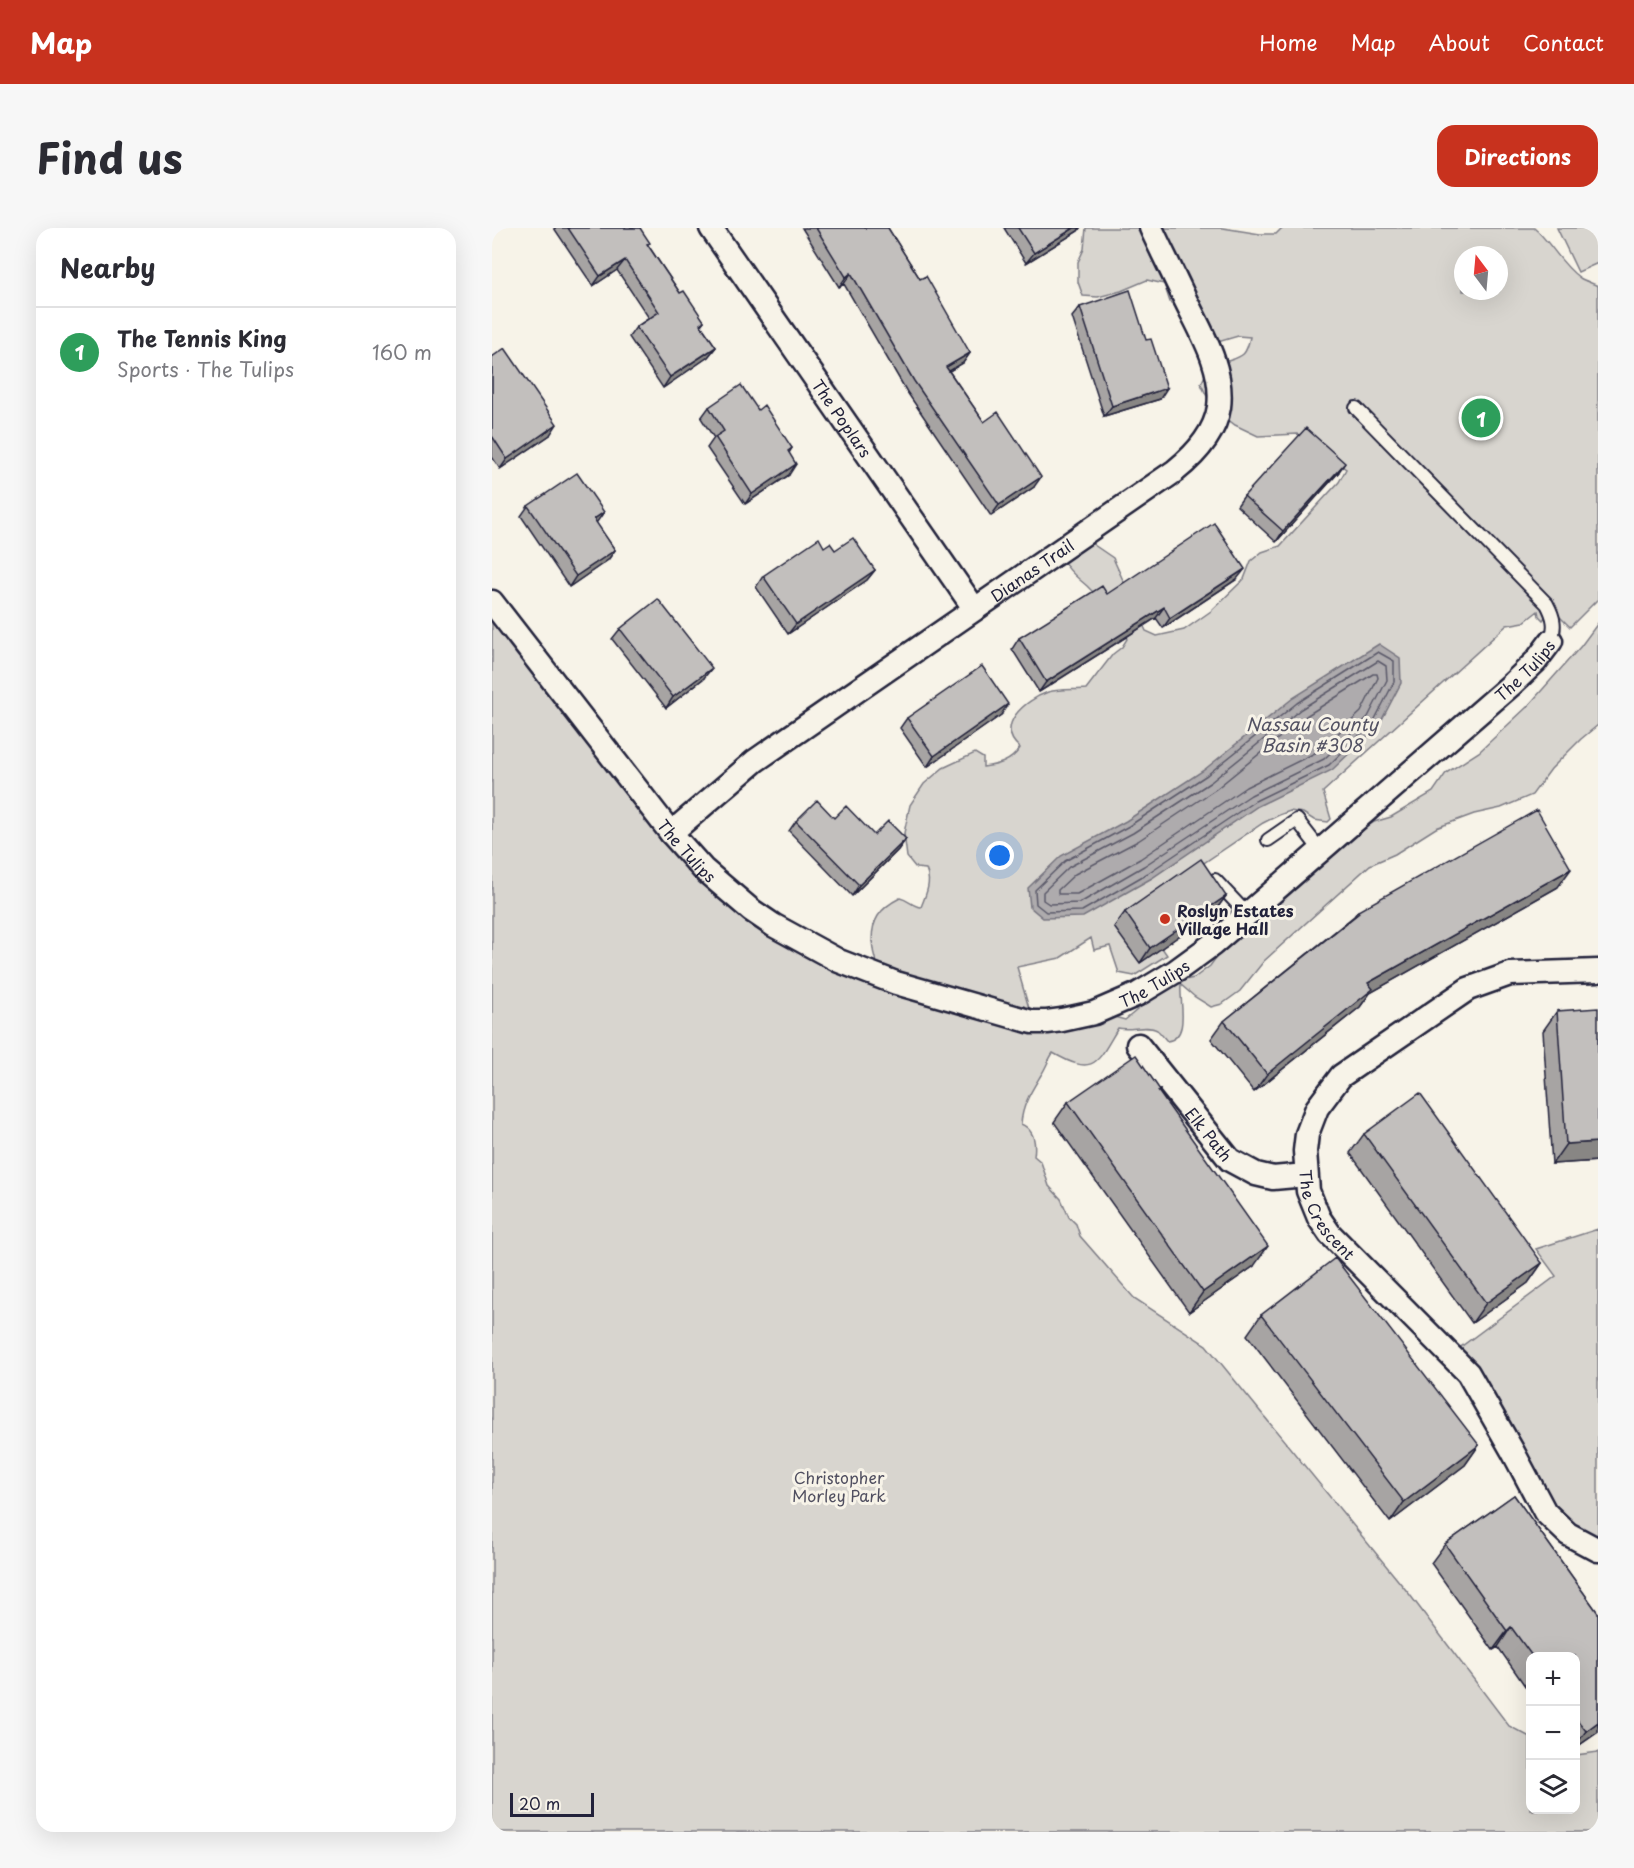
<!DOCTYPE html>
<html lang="en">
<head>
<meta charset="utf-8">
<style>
  body { margin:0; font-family:"Playpen Sans",sans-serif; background:#f7f7f7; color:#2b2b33 }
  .controls { position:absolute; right:18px; bottom:18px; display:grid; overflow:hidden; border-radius:12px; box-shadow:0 6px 24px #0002 }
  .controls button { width:54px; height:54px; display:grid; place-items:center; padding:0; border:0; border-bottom:2px solid #e1e1e2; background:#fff; color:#2b2b33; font:30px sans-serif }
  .compass { position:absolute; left:962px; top:18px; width:54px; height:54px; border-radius:50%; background:#fff; box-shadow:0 6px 24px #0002; rotate:344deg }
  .scale { position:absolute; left:18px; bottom:15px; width:84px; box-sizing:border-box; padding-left:6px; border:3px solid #22223b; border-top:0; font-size:16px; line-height:21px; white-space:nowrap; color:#22223b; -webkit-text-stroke:4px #f7f3e8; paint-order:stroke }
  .you { position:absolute; left:508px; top:628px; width:21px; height:21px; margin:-15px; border:4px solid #fff; border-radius:50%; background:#1a73e8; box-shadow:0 0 0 9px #1a73e833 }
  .badge { display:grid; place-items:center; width:39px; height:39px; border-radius:50%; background:#c8321e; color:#fff; font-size:20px; font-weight:700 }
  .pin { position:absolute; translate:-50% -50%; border:3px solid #fff; box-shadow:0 2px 6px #0006 }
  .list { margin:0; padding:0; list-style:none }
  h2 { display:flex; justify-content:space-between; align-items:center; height:78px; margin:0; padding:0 24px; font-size:26px }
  h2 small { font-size:20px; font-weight:400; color:#7c7c81 }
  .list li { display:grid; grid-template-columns:39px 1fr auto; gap:18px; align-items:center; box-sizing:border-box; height:90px; padding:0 24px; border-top:2px solid #e1e1e2 }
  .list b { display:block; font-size:22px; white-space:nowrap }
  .list p { margin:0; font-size:20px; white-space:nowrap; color:#7c7c81 }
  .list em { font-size:20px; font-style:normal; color:#7c7c81 }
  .icon { flex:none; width:33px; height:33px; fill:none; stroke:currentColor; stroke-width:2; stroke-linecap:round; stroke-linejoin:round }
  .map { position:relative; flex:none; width:1106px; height:1604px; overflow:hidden; border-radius:18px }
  header { display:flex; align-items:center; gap:36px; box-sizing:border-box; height:84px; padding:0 30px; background:#c8321e; color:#fff }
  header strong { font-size:28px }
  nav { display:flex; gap:33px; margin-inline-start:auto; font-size:21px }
  .intro { display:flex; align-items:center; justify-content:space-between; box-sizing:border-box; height:144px; padding:0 36px }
  h1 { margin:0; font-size:42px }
  .button { padding:15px 27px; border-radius:18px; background:#c8321e; color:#fff; font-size:21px; font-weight:700 }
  main { display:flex; gap:36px; padding:0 36px }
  aside { flex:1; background:#fff; border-radius:18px; box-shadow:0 6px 24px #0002 }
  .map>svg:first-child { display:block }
  .green { fill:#d8d5cf; stroke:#7d7c85; stroke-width:1.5; fill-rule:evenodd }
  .water { fill:#aeabad; stroke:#76747f; stroke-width:1.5 }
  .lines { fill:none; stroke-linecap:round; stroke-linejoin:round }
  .shore { stroke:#5a5969; stroke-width:1.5 }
  .lane-casing { stroke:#22223b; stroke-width:16 }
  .street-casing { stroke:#22223b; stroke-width:27 }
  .lane { stroke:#f7f3e8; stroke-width:12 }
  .street { stroke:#f7f3e8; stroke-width:22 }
  .wall { fill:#a7a4a3; stroke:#22223b; stroke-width:1.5 }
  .shaded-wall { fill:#888684; stroke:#22223b; stroke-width:1.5 }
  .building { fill:#c2bfbd; stroke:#22223b; stroke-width:1.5 }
  .poi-dot { fill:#c8321e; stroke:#f7f3e8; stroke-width:2 }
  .labels { text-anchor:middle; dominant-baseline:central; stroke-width:6; stroke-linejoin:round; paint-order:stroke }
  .street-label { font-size:16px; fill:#22223b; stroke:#f7f3e8 }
  .poi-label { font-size:16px; font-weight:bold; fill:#22223b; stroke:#f7f3e8; text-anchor:start }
  .park-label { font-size:16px; fill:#504f60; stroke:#f7f3e8 }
  .water-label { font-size:18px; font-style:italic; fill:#535263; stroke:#f7f3e8 }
</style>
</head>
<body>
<header>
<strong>Map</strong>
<nav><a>Home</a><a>Map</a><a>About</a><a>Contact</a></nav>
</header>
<div class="intro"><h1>Find us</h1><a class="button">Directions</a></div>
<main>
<aside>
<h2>Nearby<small></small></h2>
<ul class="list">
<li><span class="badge" style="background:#2e9e5b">1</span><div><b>The Tennis King</b><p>Sports · The Tulips</p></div><em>160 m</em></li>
</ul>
</aside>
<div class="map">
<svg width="1106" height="1604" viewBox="0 0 1106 1604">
  <rect width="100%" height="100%" fill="#f7f3e8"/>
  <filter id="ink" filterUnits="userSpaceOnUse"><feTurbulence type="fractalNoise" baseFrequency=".0167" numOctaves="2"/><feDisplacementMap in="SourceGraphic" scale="12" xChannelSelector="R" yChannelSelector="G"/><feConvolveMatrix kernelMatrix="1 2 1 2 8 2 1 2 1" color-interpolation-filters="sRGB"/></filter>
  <g filter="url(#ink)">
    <path class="green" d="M594 0H731L768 6H784L790 0H1042C1059 14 1069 37 1088 50 1093 53 1100 55 1106 58V371L1078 399 1054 375V388L1051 392 1047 388 1046 383 1032 394 1015 397 831 564 839 591 836 594 822 592 811 585 798 583 787 587 771 595 703 641 670 720 675 727 642 748 627 745 618 718 602 722 599 710 568 730 525 739 541 794 615 787 633 792 651 777 655 769 688 753 702 750 718 738 734 716 864 605 882 594 899 589 941 564 954 545 987 524 1035 479 1089 418 1106 395V497L1089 511 1059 541 1040 567 1009 580 982 586 944 600 903 626 878 637 772 733 748 763 730 776 719 779 703 769 689 757C687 772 699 810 675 813 672 810 668 804 665 802 655 796 638 803 626 800 605 835 603 849 561 825 556 832 554 840 549 847 540 862 530 877 529 896 543 902 544 915 542 928L549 934 557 958 569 971 577 989 584 996 588 1008 642 1070 714 1117 918 1367 1017 1498 1038 1509V1582H1084V1527L1106 1524V1604H0V375L237 665 389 744C380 729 376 704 386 688 391 680 400 674 408 670 417 672 420 678 429 679 434 667 440 653 434 641L424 640 415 629 412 605 418 577 432 556 451 540 483 525 491 530V539C506 537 519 534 528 520 502 498 533 472 556 464 568 461 582 462 594 461L621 426 630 419 635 411C625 390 611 373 595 358 585 349 578 345 572 334 579 323 586 318 599 315L621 330 654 403 665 408 692 402 719 383 752 351 759 333 770 324 788 318 847 254 854 241 806 206 766 208 743 197 720 179 709 156 715 143C721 140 727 136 733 134 750 128 754 129 758 109L746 108 726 114 678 74 672 56 655 52 629 63 606 69 591 68 586 54V34L592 21ZM971 27H1007V63H971Z
      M1065 0H1106V35L1086 44Z
      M1106 1001V1322L1076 1306 958 1127 1064 1048 1044 1021Z"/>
    <path class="water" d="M887 416 908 430 909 455 887 497 840 542 766 578 660 650 591 689 551 690 538 679 536 660 569 628 634 593 712 542 801 470Z"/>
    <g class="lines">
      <path class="shore" d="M886 424 902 433V454L882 493 837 537 763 573 656 645 590 683 554 684 544 676 543 662 573 633 637 598 715 547 805 475Z
        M886 433 894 438 895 452 876 489 832 531 759 567 652 638 588 675 557 676 551 672V664L577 639 641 605 719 554 809 481Z
        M881 446H885L886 450 869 484 827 523 754 559 648 631 585 666H566V662L583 646 646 613 724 561 814 488Z"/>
      <defs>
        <path id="lane" d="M864 180 1055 376C1062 389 1064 398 1059 413
          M776 612 805 592 829 623
          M723 652 755 686"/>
        <g id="street">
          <path id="s1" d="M219 0 482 380"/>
          <path id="s2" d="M0 374 179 605 211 641 259 682 281 697 347 733 404 755 540 794H555L570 792 602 785 646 766 684 743 721 716 1019 457 1044 433 1059 413"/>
          <path id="s3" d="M179 605 263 533 683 243C703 227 723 206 727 179 732 140 709 104 693 71 682 47 670 24 659 0"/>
          <path id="s4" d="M1106 743 1018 746 976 761 849 848 825 880 815 906 813 923 816 963 827 990 838 1006 976 1145 1020 1222 1053 1284 1076 1306 1106 1322"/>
          <path id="s5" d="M646 817 738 932 764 946 781 950 814 947"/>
        </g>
      </defs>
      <use href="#lane" class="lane-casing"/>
      <use href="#street" class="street-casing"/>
      <use href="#lane" class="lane"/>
      <use href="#street" class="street"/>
    </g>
    <path class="wall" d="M62 0H148L156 17 188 65 212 93 209 97 224 119 216 129 171 160 137 109 144 99 157 90 125 42 101 58Z
      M310 0H396L428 51 478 125 471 135 457 143 492 194 542 259 499 288 415 164 352 56 347 59Z
      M512 0H588L586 3 534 35Z
      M588 79 668 171 612 188 580 89Z
      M0 129 58 207 8 241 0 229Z
      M217 179 266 182 300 220 297 225V247L253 276 215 220 222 210 209 190Z
      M846 245 784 314 745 278 752 268Z
      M36 278 104 295 123 322 116 332 77 359 29 288Z
      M332 319 343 322 383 342 375 352 296 406 264 359 271 348Z
      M745 351 671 400 664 390 547 464 520 421 527 410 615 366Z
      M128 401 212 450 174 480 120 411Z
      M509 487 435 539 408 500 415 490Z
      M342 590 382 607 414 611 406 622 360 668 297 603 304 593Z
      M1066 659 878 765 868 779 762 864 719 811 732 793 862 688 866 683Z
      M734 668 723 683 648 735 622 699 633 684Z
      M1065 783 1106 933 1060 936 1051 803Z
      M668 862 667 864 762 1038 697 1084 562 894 576 874Z
      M872 906 1050 1035 1036 1055 980 1095 858 925Z
      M769 1087 987 1217 973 1237 898 1294 755 1107Z
      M1022 1267 1106 1385V1504L1083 1520V1428H1038V1465L1006 1419 1001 1422 939 1335 953 1316Z"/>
    <path class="shaded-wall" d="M582 0H588L586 3 534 35 542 25Z
      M133 32 125 42 101 58 108 48Z
      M359 45 352 56 347 59 354 49Z
      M224 119 216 129 171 160 178 149Z
      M478 125 471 135 447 149 454 139Z
      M675 160 668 171 612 188 620 178Z
      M65 196 58 207 8 241 15 231Z
      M853 235 846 245 784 314 791 303Z
      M304 236 297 247 253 276 260 266Z
      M549 249 542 259 499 288 507 277Z
      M112 284 105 294 94 301 102 291Z
      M123 322 116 332 77 359 84 348Z
      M753 341 745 351 671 400 678 390Z
      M383 342 375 352 296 406 304 396Z
      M672 379 664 390 547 464 554 454Z
      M220 440 212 450 174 480 181 469Z
      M516 476 509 487 435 539 442 528Z
      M414 611 406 622 360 668 367 657Z
      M1079 641 1066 659 878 765 868 779 762 864 775 846 876 755Z
      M734 668 723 683 648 735 658 720Z
      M1106 914V933L1060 936 1074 916Z
      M776 1018 762 1038 697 1084 711 1064Z
      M1050 1035 1036 1055 980 1095 994 1075Z
      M987 1217 973 1237 898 1294 912 1274Z
      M1019 1399 1006 1419 1001 1422 1015 1403Z
      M1106 1494V1504L1083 1520V1518L1094 1503Z"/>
    <path class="building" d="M76 0H148L158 15 155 16 188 65 192 63 212 93 208 96 224 119 178 149 144 99 167 84 133 32 108 48Z
      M324 0H396L428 51 434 48 478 125 454 139 492 194 506 184 549 249 507 277 422 153 359 45 354 49Z
      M526 0H582L542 25Z
      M638 62 654 112 659 111 675 160 620 178 588 79Z
      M13 120 65 196 15 231 0 208V129Z
      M249 157 266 182 272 177 300 220 296 223 304 236 260 266 223 209 232 203 217 179Z
      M814 200 853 235 791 303 752 268Z
      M85 245 112 284 102 291 123 322 84 348 36 278Z
      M722 295 753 341 678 390 672 379 554 454 527 410 610 358 615 366Z
      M327 310 332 319 338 315 343 322 361 310 383 342 304 396 271 348Z
      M166 371 220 440 181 469 128 401Z
      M490 438 516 476 442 528 415 490Z
      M325 572 342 590 354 578 382 607 396 593 414 611 367 657 304 593Z
      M1045 582 1079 641 876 755 881 761 775 846 732 793 867 685 866 683Z
      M709 631 734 668 658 720 633 684Z
      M1106 780V914L1074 916 1065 783Z
      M644 827 668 862 666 863 776 1018 711 1064 576 874Z
      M928 865 1050 1035 994 1075 872 906Z
      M843 1030 987 1217 912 1274 769 1087Z
      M1022 1267 1106 1385V1494L1094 1503 1083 1489V1428H1040L1019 1399 1015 1403 953 1316Z"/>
  </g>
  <circle class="poi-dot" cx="673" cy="691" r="6"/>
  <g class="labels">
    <g class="street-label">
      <text stroke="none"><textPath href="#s1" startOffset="231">The Poplars</textPath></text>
      <text stroke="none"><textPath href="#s3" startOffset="447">Dianas Trail</textPath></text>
      <text stroke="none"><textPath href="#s2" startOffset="1324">The Tulips</textPath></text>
      <text stroke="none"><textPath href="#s2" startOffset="316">The Tulips</textPath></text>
      <text stroke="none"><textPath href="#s2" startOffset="838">The Tulips</textPath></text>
      <text stroke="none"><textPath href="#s5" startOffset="114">Elk Path</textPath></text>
      <text stroke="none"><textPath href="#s4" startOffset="441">The Crescent</textPath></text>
    </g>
    <g class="poi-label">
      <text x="685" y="682">Roslyn Estates<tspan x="685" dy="18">Village Hall</tspan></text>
    </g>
    <g class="park-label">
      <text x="347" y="1249">Christopher<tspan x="347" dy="18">Morley Park</tspan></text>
    </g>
    <g class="water-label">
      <text x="820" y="495">Nassau County<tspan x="820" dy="21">Basin #308</tspan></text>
    </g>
  </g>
</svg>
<div class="controls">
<button>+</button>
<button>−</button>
<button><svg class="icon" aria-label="layers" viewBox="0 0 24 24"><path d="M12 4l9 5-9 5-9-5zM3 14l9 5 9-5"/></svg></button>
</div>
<svg class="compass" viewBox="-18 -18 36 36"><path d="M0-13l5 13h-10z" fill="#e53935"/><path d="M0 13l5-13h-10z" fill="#7c7c81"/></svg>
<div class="scale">20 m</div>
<div class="you"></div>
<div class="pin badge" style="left:989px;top:190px;background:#2e9e5b">1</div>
</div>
</main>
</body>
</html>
